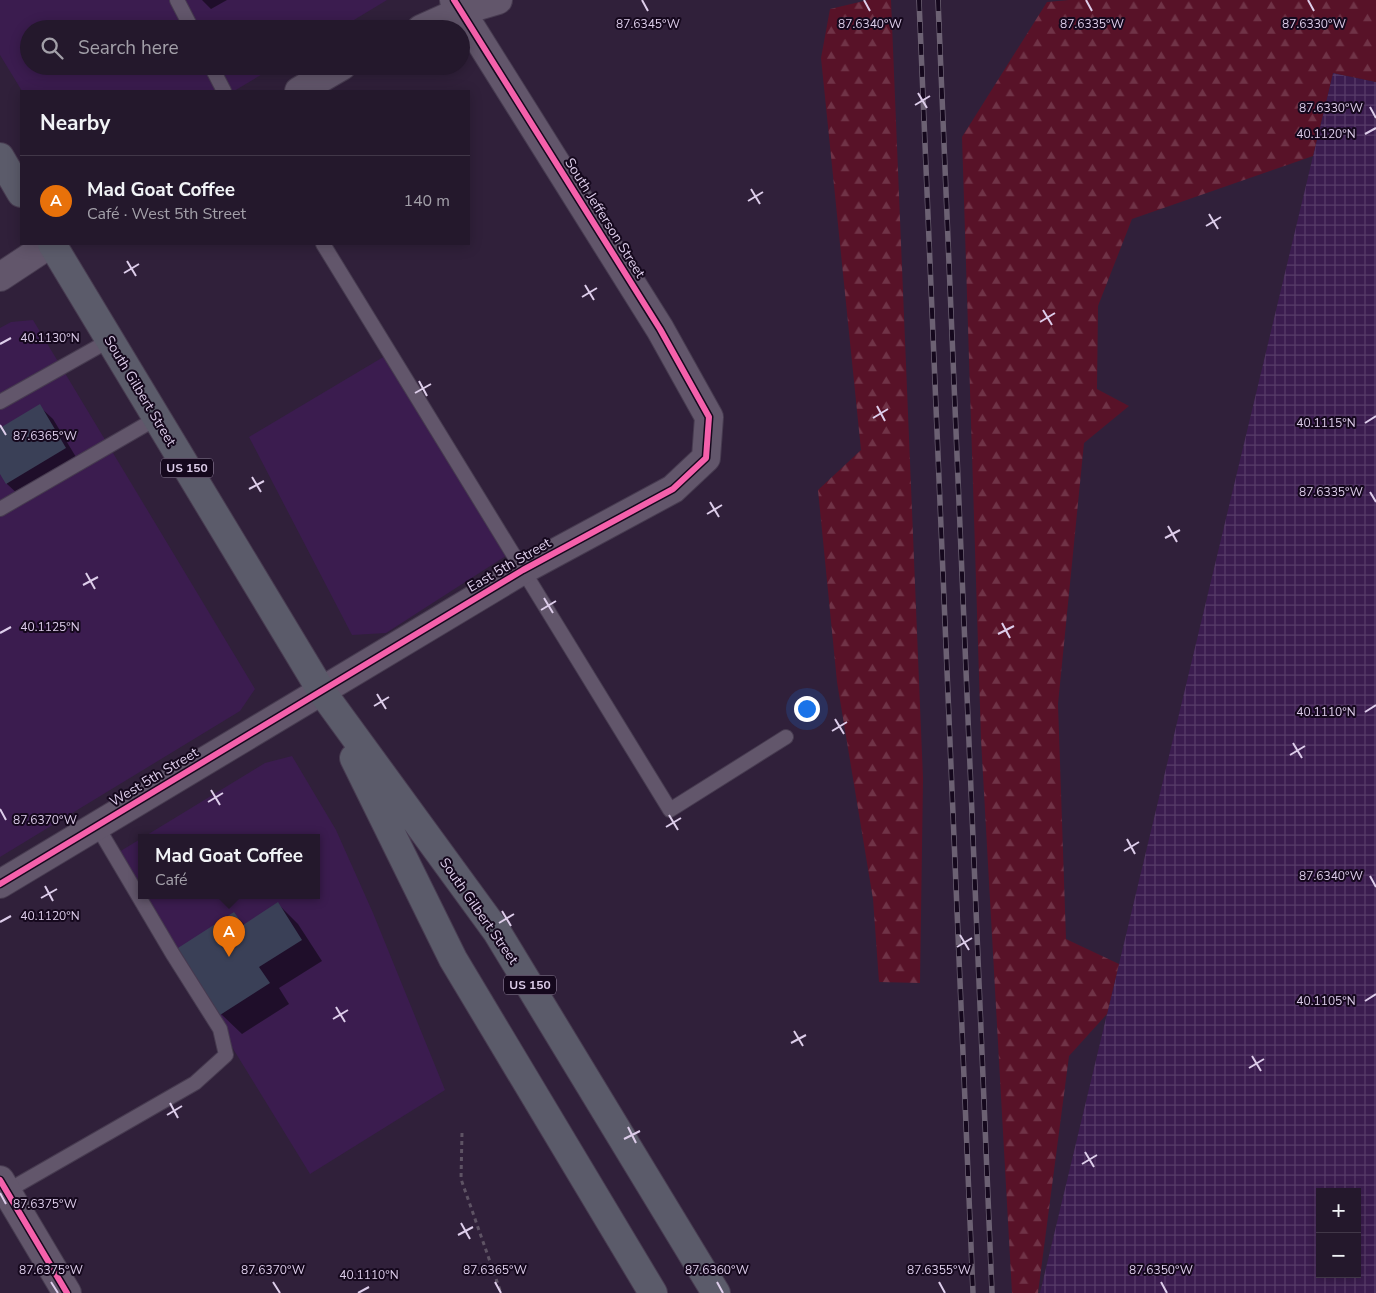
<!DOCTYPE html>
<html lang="en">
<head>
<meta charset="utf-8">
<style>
  body { margin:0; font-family:"Nunito Sans",sans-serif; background:#302538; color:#f1f3f6 }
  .controls { position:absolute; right:15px; bottom:15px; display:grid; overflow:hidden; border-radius:0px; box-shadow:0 2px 12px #0003 }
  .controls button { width:45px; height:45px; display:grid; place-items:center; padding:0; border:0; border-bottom:1px solid #413748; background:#24182c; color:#f1f3f6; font:25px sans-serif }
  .you { position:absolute; left:806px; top:708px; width:18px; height:18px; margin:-12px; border:4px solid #fff; border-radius:50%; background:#1a73e8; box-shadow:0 0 0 8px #1a73e833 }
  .badge { display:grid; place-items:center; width:32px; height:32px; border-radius:50%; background:#0f766e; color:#fff; font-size:16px; font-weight:700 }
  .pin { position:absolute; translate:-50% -41px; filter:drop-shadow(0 1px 2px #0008) }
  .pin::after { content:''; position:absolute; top:26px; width:18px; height:15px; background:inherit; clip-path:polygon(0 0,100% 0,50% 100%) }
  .popup { position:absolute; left:138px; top:834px; width:182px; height:65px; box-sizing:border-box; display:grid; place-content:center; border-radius:0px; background:#24182c; filter:drop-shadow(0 1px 4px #0005); font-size:16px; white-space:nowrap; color:#a3a0a9 }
  .popup b { font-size:19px; color:#f1f3f6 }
  .popup::after { content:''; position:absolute; left:50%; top:100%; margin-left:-10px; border:10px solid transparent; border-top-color:#24182c }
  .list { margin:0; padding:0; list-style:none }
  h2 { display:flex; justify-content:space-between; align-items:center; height:65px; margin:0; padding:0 20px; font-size:21px }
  h2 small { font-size:16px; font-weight:400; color:#a3a0a9 }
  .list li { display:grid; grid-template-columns:32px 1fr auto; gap:15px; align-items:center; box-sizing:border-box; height:90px; padding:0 20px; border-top:1px solid #413748 }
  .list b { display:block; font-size:19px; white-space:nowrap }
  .list p { margin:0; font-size:16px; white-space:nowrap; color:#a3a0a9 }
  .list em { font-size:16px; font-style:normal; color:#a3a0a9 }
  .icon { flex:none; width:28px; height:28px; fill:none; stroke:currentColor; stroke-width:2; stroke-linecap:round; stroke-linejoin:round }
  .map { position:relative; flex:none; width:1376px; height:1293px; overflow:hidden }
  .search { position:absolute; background:#24182c; box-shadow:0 2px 12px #0003; left:20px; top:20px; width:450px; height:55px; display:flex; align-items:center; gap:12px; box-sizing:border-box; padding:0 18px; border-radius:28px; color:#a3a0a9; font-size:19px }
  .panel { position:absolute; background:#24182c; box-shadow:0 2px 12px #0003; left:20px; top:90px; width:450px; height:155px; border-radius:0px }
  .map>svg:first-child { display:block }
  .built { fill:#3b1c4f }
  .industrial { fill:url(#industrial-grid); fill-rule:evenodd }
  .forest { fill:url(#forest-firs) }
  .shadow { fill:#0007 }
  .building { fill:#3a4057 }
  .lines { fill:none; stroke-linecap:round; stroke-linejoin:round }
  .lane-casing { stroke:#473b50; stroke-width:16 }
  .street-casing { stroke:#473b50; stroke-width:30 }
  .primary-casing { stroke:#473b50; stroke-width:30 }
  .path { stroke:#5e5364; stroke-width:3; stroke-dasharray:4 4; stroke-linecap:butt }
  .lane { stroke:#62566b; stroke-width:14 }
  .street { stroke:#62566b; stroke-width:28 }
  .primary { stroke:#5b5b6a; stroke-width:28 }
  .rail-casing { stroke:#6c6173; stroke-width:5.5 }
  .rail { stroke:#15081d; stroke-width:4; stroke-dasharray:11; stroke-linecap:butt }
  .cycleway-casing { stroke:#15081d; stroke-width:9 }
  .cycleway { stroke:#f560ab; stroke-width:6 }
  .ticks { fill:none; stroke:#ddcdea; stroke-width:2 }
  .labels { text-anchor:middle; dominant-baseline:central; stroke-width:4; stroke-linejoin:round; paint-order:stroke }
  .shield { fill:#15081d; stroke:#a192ac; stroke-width:1 }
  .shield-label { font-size:12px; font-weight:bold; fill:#ddcdea }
  .street-label { font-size:14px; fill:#ddcdea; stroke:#15081d }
  .ticks-label { font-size:12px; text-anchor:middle; fill:#ddcdea; stroke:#15081d; stroke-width:4; stroke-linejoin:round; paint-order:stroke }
</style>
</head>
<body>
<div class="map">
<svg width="1376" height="1293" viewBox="0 0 1376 1293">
  <defs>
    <pattern id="industrial-grid" width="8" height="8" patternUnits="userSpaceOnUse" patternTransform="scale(1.25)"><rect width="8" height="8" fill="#3b1c4f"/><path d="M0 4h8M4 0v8" fill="none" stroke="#573c68"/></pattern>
    <pattern id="forest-firs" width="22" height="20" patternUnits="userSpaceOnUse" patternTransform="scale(1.25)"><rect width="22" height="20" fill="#581228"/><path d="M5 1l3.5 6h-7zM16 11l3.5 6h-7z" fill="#703347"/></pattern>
  </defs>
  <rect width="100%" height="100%" fill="#30203a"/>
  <path class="built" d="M0 0H387L339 29H29V66H276L234 91H22L0 55Z
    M33 320 255 689 240 711 0 857V328L11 322Z
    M390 353 512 552 386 633 352 635 249 437Z
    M292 756 336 830 373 913 445 1090 310 1174 114 855 142 838V896H316V838H142L265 763Z"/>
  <path class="industrial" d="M1333 73 1376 82V1293H1040ZM1320 1192H1357V1274H1320Z"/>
  <path class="forest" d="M868 0H891L923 778 920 983 879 982 873 899 837 682 818 490 861 450 821 58 830 9Z
    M1069 0H1376V82L1333 73 1313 156 1132 219 1098 306 1097 389 1129 406 1084 443 1058 704 1066 939 1119 964 1107 1014 1069 1056 1038 1293H1012L981 739 962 137 1047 2Z"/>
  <path class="shadow" d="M202 0H227L211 9Z
    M39 406 53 419 79 462 21 497 7 484 0 472V429Z
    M278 904 298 924 322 961 279 988 289 1004 242 1034 221 1014 234 914 245 925Z"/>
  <path class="building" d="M40 404 66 448 6 484 0 474V428Z
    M278 902 302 940 259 967 270 983 220 1015 178 948 234 912 243 925Z"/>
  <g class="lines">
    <defs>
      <path id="lane" d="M177 0 192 29
        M211 66 224 91
        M323 244 670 810 786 737
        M0 402 110 340
        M0 509 157 418
        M7 1191 195 1083 226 1055 220 1029 172 953 97 826"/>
      <path id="street" d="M421 29 461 11 498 0
        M299 91 342 66
        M0 277 50 244
        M0 884 523 570 673 489 706 458 709 417 660 329 454 0
        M0 1180 67 1293"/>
      <path id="primary" d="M0 157 21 193
        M52 244 322 692 497 932 716 1293
        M354 758 453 959 653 1293"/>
    </defs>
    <use href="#lane" class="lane-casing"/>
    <use href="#street" class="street-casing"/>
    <use href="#primary" class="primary-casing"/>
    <path class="path" d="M462 1133 461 1179 501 1293"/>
    <use href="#lane" class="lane"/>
    <use href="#street" class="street"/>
    <use href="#primary" class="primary"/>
    <defs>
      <path id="rail" d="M919 0 973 1293
        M938 0 992 1293"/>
    </defs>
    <use href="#rail" class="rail-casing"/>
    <use href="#rail" class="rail"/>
    <defs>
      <path id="cycleway" d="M0 884 523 570 673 489 706 458 709 417 660 329 454 0
        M0 1180 67 1293"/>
    </defs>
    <use href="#cycleway" class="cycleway-casing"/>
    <use href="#cycleway" class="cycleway"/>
  </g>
  <path class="ticks" d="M642 0 648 11M864 0 870 11M1086 0 1092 11M1308 0 1314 11M918 93 927 108M915 105 930 96M1370 107 1376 118M1365 134 1376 128M751 189 760 204M748 201 763 192M1209 214 1218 229M1206 226 1221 217M127 261 136 276M124 273 139 264M585 285 594 300M582 297 597 288M1043 310 1052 325M1040 322 1055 313M0 344 11 338M419 381 427 396M415 393 431 384M877 406 885 421M873 418 888 409M1365 423 1376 416M0 425 6 435M252 477 261 492M249 489 264 481M1370 492 1376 502M710 502 719 517M707 514 722 505M1168 526 1177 542M1165 538 1180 530M86 573 95 589M83 585 98 577M544 598 553 613M541 610 556 601M1002 623 1010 638M0 633 11 627M998 634 1014 626M377 694 386 709M374 706 389 697M1365 712 1376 705M835 719 844 734M832 731 847 722M1293 743 1302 758M1290 755 1305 746M211 790 220 805M208 802 223 793M0 809 6 820M669 815 678 830M666 827 681 818M1127 839 1135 854M1124 851 1139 842M1370 876 1376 887M45 886 53 901M41 898 57 889M502 911 511 926M0 922 11 916M499 923 514 914M960 935 969 950M957 947 972 938M1365 1001 1376 994M336 1007 345 1022M333 1019 348 1010M794 1031 803 1046M791 1043 806 1035M1252 1056 1261 1071M1249 1068 1264 1059M170 1103 178 1118M167 1115 182 1106M628 1127 636 1143M624 1139 640 1131M1085 1152 1094 1167M1082 1164 1097 1155M0 1193 6 1204M461 1223 470 1239M458 1235 473 1227M51 1282 58 1293M273 1282 280 1293M495 1282 501 1293M717 1282 723 1293M939 1282 945 1293M1161 1282 1167 1293M358 1293 369 1287"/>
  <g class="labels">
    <g class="shield">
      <rect x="161" y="458.5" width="52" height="19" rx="4"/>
      <rect x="504" y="975.5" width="52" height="19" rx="4"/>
    </g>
    <g class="shield-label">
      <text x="187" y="468">US 150</text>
      <text x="530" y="985">US 150</text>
    </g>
    <g class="street-label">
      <text transform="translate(605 218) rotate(58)">South Jefferson Street</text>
      <text transform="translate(140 391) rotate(59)">South Gilbert Street</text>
      <text transform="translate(509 565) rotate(-30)">East 5th Street</text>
      <text transform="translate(154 777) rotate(-31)">West 5th Street</text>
      <text transform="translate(479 911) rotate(55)">South Gilbert Street</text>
    </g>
  </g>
  <g class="ticks-label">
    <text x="648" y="28">87.6345°W</text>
    <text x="870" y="28">87.6340°W</text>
    <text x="1092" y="28">87.6335°W</text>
    <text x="1314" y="28">87.6330°W</text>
    <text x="1331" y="112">87.6330°W</text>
    <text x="1326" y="138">40.1120°N</text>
    <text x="50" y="342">40.1130°N</text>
    <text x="1326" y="427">40.1115°N</text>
    <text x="45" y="440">87.6365°W</text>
    <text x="1331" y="496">87.6335°W</text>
    <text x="50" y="631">40.1125°N</text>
    <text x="1326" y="716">40.1110°N</text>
    <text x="45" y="824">87.6370°W</text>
    <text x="1331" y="880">87.6340°W</text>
    <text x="50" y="920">40.1120°N</text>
    <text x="1326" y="1005">40.1105°N</text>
    <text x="45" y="1208">87.6375°W</text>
    <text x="51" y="1274">87.6375°W</text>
    <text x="273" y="1274">87.6370°W</text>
    <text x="495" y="1274">87.6365°W</text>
    <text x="717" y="1274">87.6360°W</text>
    <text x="939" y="1274">87.6355°W</text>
    <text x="1161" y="1274">87.6350°W</text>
    <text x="369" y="1279">40.1110°N</text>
  </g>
</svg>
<div class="controls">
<button>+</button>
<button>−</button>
</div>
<div class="you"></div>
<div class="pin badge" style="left:229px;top:957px;background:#e8710a">A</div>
<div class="popup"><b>Mad Goat Coffee</b>Café</div>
<div class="search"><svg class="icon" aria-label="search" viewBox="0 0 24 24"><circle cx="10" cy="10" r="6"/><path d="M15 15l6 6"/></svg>Search here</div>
<section class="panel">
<h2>Nearby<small></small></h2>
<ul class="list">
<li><span class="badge" style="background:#e8710a">A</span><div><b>Mad Goat Coffee</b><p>Café · West 5th Street</p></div><em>140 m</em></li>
</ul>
</section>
</div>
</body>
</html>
